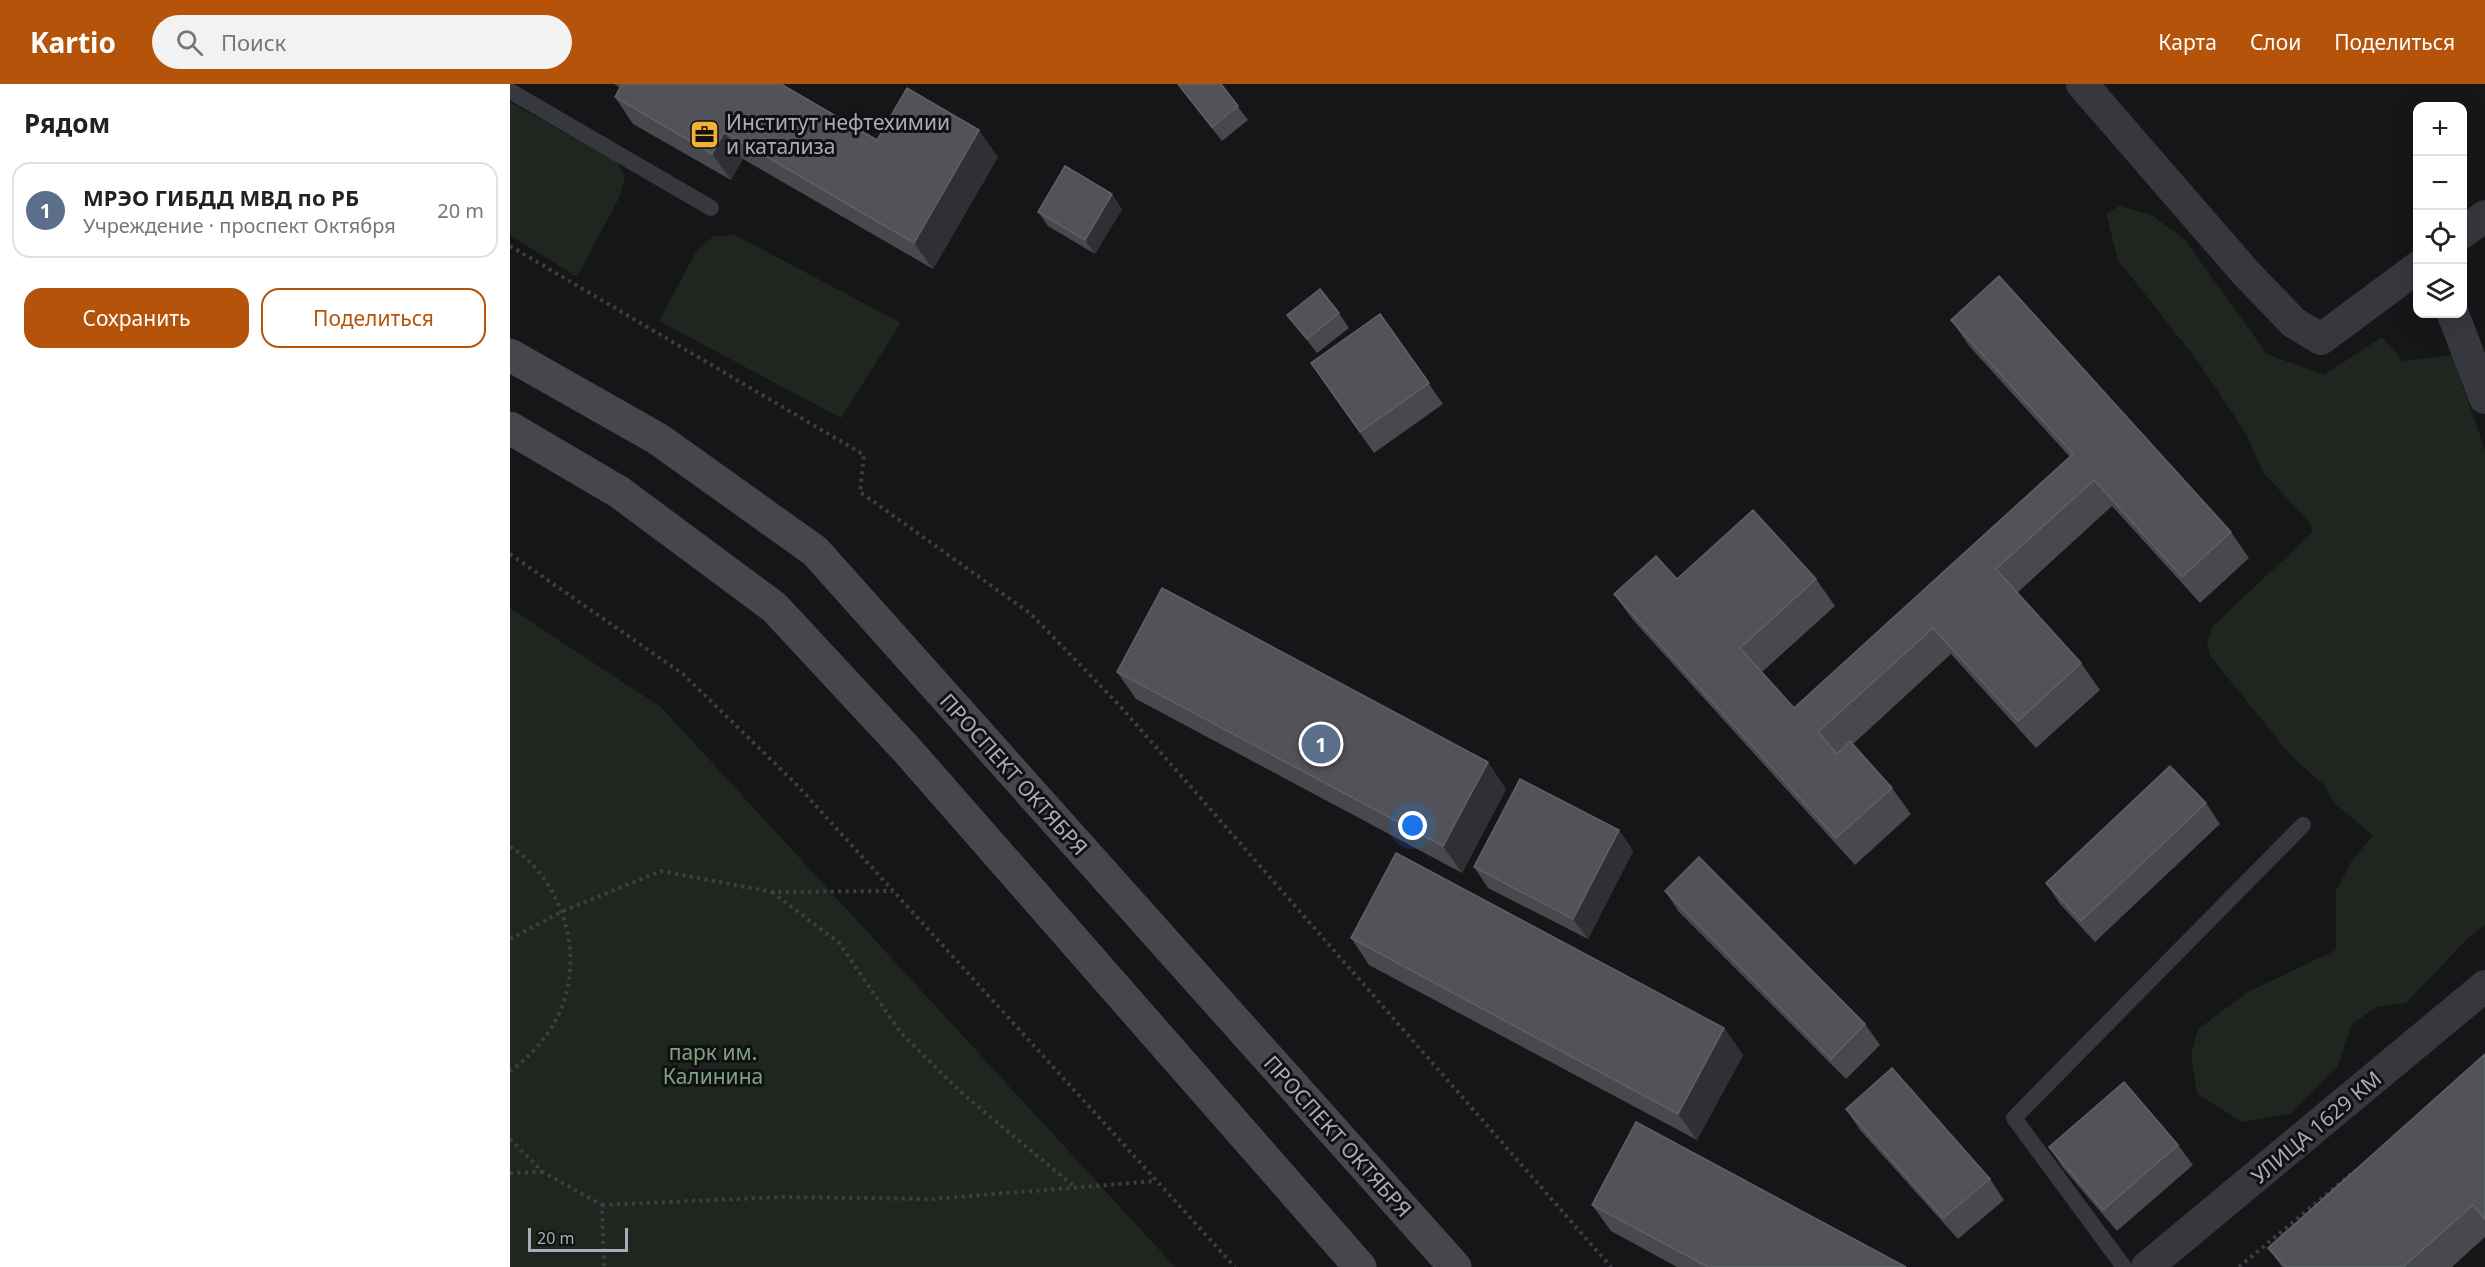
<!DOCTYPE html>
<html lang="ru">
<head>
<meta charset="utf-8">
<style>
  body { margin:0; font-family:"Noto Sans",sans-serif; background:#f2f2f2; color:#222 }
  .controls { position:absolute; right:18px; top:18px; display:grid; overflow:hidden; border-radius:12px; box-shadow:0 6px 24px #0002 }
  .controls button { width:54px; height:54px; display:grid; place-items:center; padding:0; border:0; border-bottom:2px solid #e0e0e0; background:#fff; color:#222; font:30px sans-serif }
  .scale { position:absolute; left:18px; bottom:15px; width:100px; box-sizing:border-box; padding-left:6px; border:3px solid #a8adb8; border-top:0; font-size:16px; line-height:21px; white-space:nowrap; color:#a8adb8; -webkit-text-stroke:4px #111113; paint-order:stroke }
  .you { position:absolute; left:903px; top:742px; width:21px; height:21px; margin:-15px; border:4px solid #fff; border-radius:50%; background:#1a73e8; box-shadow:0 0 0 9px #1a73e833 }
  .badge { display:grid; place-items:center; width:39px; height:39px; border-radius:50%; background:#b45309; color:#fff; font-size:20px; font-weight:700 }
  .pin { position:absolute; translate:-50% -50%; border:3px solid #fff; box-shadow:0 2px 6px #0006 }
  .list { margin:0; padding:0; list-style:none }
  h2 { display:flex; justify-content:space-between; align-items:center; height:78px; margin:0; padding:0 24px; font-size:26px }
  h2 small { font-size:20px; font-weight:400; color:#767676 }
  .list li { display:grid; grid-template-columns:39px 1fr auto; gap:18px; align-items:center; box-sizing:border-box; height:96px; margin:0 12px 12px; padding:0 12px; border:2px solid #e0e0e0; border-radius:18px }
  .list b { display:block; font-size:22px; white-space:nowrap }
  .list p { margin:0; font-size:20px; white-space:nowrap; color:#767676 }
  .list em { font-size:20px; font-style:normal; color:#767676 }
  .actions { display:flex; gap:12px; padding:18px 24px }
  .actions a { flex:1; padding:14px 0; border:2px solid #b45309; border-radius:18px; text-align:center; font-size:21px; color:#b45309 }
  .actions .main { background:#b45309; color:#fff }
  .icon { flex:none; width:33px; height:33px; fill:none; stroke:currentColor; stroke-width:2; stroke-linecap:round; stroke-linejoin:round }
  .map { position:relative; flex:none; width:1975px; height:1183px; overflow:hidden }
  header { display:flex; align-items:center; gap:36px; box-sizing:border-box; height:84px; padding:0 30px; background:#b45309; color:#fff }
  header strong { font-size:28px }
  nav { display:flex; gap:33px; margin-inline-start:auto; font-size:21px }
  .search { width:420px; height:54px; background:#f2f2f2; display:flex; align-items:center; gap:15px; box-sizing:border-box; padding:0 21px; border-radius:33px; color:#767676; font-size:22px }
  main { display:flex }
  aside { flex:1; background:#fff }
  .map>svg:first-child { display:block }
  .green { fill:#1e261f }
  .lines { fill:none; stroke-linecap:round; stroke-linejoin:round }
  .path { stroke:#3d3f44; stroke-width:4; stroke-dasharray:3 4.5; stroke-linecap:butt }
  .lane { stroke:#37383d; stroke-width:16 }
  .street { stroke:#37383d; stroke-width:32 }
  .secondary { stroke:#45474d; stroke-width:33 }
  .wall { fill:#47494d }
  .shaded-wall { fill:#2f3033 }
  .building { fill:#525359; stroke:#5f6168; stroke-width:1.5 }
  .labels { text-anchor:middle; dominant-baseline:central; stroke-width:6; stroke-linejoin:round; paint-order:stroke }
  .poi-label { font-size:21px; fill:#a8adb8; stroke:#111113; text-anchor:start }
  .street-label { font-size:21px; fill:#a8adb8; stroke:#111113 }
  .park-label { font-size:21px; fill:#7fa381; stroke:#111113 }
</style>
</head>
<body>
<header>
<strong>Kartio</strong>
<div class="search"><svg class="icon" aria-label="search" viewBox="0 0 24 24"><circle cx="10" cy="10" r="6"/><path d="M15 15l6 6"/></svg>Поиск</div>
<nav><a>Карта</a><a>Слои</a><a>Поделиться</a></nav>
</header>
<main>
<aside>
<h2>Рядом<small></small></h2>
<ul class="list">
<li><span class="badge" style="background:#5c6f8a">1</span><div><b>МРЭО ГИБДД МВД по РБ</b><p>Учреждение · проспект Октября</p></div><em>20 m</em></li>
</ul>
<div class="actions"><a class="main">Сохранить</a><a>Поделиться</a></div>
</aside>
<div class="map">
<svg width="1975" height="1183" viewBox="0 0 1975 1183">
  <rect width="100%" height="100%" fill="#161618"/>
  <path class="green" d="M0 18 107 78 115 93 109 114 67 193 0 151Z
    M1609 122 1640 130 1675 156 1757 270 1814 291 1872 253 1893 277 1942 271 1975 366V841L1961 851 1896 919 1867 923 1842 940 1827 984 1780 1030 1732 1038 1687 1010 1681 972 1688 945 1738 908 1826 866V807L1841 778 1863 751 1824 719 1813 700 1782 673 1700 572 1697 558 1703 542 1803 448 1798 436 1754 390 1735 348 1686 275 1608 176 1596 130Z
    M225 151 391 239 331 334 149 237 187 166 204 152Z
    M0 524 151 623 665 1183H0Z"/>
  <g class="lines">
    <path class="path" d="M0 162 354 371 350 408 521 530 610 622 1101 1183
      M0 470 173 590 286 700 725 1183
      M0 763C16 771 32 790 41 806 78 871 61 944 0 987
      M262 808 329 859 391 949 454 1011 566 1104
      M0 855 53 827 151 787 262 808 383 807
      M0 1055 33 1088 92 1121 94 1183
      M0 1089 32 1088
      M92 1121 271 1113 423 1115 646 1097
      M1729 1183 1846 1086"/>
    <path class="lane" d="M0 7 201 124
      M1614 1183 1504 1034 1793 741"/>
    <path class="street" d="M1572 0 1735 188 1784 239 1811 255 1908 183
      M1952 149 1975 132
      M1943 230 1975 314
      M1637 1183 1975 902"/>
    <path class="secondary" d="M0 271 148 355 305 467 945 1183
      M0 344 109 408 264 523 397 666 850 1183"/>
  </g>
  <path class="wall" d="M104 0H271L367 56 488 73 423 185 233 75 221 96 123 40 105 13 110 4Z
    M667 0H711L738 36 712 57Z
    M612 125 585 170 538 142 528 128Z
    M829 229 839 244 807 269 777 231Z
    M870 230 933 320 864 369 801 279Z
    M1441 236 1721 448 1739 474 1690 519 1602 422 1507 509 1571 579 1590 606 1526 664 1441 570 1342 661 1382 704 1401 730 1345 781 1123 536 1104 510 1167 495H1306L1325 522 1252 588 1284 624 1560 373 1460 263Z
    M607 588 996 705 952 789 626 615Z
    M1696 719 1710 740 1585 858 1550 820 1536 799Z
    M1109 746 1123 767 1078 855 978 804 964 783Z
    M1155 807 1355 940 1370 961 1336 995 1169 828Z
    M841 854 1214 944 1233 971 1187 1056 859 881Z
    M1975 970V1153L1942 1183H1772L1758 1164Z
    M1336 1025 1480 1095 1494 1116 1448 1155 1350 1046Z
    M1668 1061 1683 1081 1607 1147 1553 1084 1539 1063Z
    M1082 1121 1396 1183H1167L1101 1147Z"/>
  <path class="shaded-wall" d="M469 46 488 73 423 185 404 159Z
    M214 48 233 75 221 96 202 70Z
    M602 110 612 125 585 170 575 156Z
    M978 678 996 705 952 789 933 762Z
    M1109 746 1123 767 1078 855 1063 835Z
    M1214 944 1233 971 1187 1056 1168 1030Z"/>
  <path class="building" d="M112 0H271L367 56 397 4 469 46 404 159 214 48 202 70 105 13Z
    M668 0H711L728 22 702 43Z
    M555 82 602 110 575 156 528 128Z
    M1489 192 1721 448 1672 493 1584 396 1486 485 1571 579 1508 637 1423 544 1308 648 1327 670 1340 657 1382 704 1326 754 1104 510 1146 472 1167 495 1243 426 1306 495 1230 564 1284 624 1563 370 1441 236Z
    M810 205 829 229 797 255 777 231Z
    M870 230 919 299 850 348 801 279Z
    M652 504 978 678 933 762 607 588Z
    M1660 682 1696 719 1571 837 1536 799Z
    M1010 695 1109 746 1063 835 964 783Z
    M886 769 1214 944 1168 1030 841 854Z
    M1189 773 1355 940 1321 975 1155 807Z
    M1975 970V1135L1963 1121 1893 1183H1776L1758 1164Z
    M1382 984 1480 1095 1433 1134 1336 1025Z
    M1614 998 1668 1061 1593 1126 1539 1063Z
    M1126 1038 1396 1183H1198L1082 1121Z"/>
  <defs>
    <symbol id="office-square" viewBox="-11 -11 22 22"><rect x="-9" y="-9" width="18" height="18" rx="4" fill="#f2b134" stroke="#111113"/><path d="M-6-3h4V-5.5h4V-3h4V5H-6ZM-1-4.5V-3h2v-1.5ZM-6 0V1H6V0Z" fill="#111"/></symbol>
  </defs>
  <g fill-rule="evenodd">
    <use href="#office-square" x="178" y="34" width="33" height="33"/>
  </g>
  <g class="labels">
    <g class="poi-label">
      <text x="216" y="38">Институт нефтехимии<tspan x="216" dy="24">и катализа</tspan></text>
    </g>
    <g class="street-label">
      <text transform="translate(504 690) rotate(48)">ПРОСПЕКТ ОКТЯБРЯ</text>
      <text transform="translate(1806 1043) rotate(-40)">УЛИЦА 1629 КМ</text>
      <text transform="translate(828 1052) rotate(48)">ПРОСПЕКТ ОКТЯБРЯ</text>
    </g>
    <g class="park-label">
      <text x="203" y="968">парк им.<tspan x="203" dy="24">Калинина</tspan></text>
    </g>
  </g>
</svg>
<div class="controls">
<button>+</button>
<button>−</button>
<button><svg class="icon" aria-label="locate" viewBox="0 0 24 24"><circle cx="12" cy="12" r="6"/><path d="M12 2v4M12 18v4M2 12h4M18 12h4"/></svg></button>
<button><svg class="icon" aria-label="layers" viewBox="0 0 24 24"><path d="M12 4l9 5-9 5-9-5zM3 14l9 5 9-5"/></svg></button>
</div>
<div class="scale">20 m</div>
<div class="you"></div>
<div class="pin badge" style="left:811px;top:660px;background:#5c6f8a">1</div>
</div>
</main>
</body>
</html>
